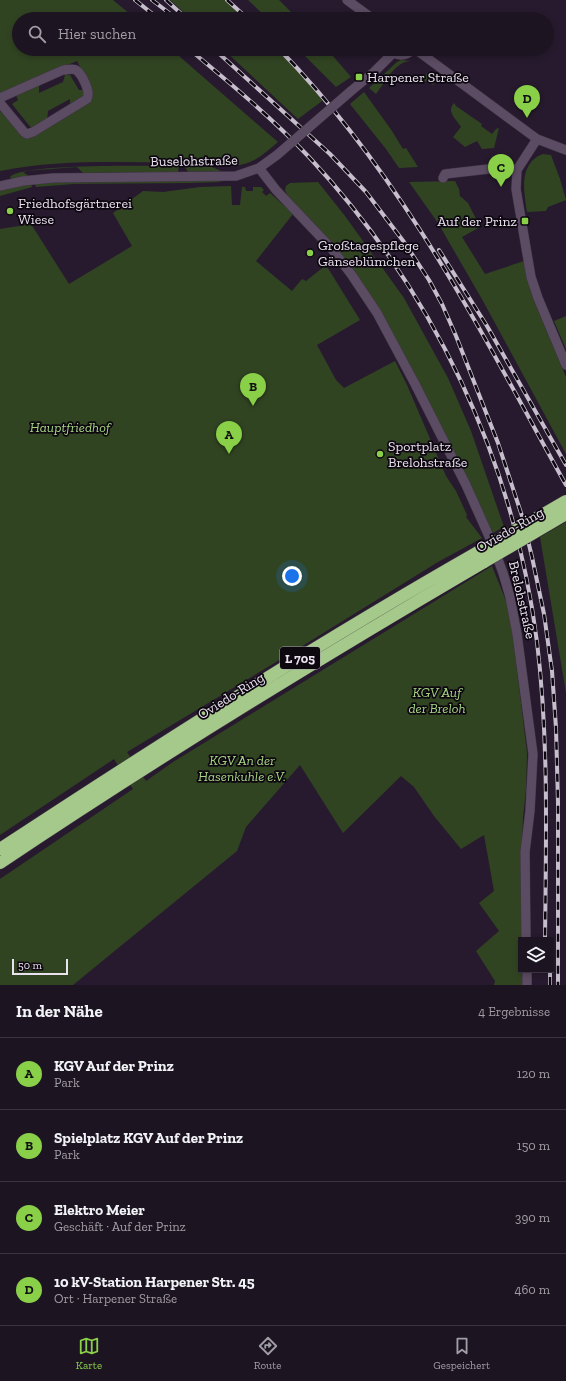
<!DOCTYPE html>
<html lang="de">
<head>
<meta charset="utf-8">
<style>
  body { margin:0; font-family:"Zilla Slab",serif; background:#2a212f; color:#f1f3f6 }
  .controls { position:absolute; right:12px; bottom:12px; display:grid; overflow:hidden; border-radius:0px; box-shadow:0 2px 6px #0003 }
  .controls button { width:36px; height:36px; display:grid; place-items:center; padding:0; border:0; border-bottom:1px solid #3b3340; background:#1d1422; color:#f1f3f6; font:20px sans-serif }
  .scale { position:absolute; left:12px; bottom:10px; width:56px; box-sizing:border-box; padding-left:4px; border:2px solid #ebe2f0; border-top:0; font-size:11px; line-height:14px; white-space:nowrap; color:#ebe2f0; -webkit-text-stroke:3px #0d0710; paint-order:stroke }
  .you { position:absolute; left:292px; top:576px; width:14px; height:14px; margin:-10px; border:3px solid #fff; border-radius:50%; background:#1a73e8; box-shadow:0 0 0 6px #1a73e833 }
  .badge { display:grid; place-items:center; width:26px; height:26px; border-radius:50%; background:#89cf48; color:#111; font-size:13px; font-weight:700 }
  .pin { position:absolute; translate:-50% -33px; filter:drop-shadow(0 1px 2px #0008) }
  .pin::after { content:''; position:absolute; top:21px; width:14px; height:12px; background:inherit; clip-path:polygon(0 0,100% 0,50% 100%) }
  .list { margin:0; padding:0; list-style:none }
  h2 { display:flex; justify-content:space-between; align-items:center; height:52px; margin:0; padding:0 16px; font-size:17px }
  h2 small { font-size:13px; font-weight:400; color:#a09ea5 }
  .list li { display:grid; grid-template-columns:26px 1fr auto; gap:12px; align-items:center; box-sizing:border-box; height:72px; padding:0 16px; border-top:1px solid #3b3340 }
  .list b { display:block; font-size:15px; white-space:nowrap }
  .list p { margin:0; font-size:13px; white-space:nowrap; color:#a09ea5 }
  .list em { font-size:13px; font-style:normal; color:#a09ea5 }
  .icon { flex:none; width:22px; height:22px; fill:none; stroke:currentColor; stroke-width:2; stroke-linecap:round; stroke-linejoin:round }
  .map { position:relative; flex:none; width:566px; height:985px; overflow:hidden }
  .search { position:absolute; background:#1d1422; box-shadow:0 2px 6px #0003; left:12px; right:12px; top:12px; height:44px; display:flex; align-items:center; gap:10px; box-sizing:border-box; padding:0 14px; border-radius:22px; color:#a09ea5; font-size:15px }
  .sheet { height:340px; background:#1d1422 }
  nav { display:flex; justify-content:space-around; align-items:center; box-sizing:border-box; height:56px; border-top:1px solid #3b3340; background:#1d1422; font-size:11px; color:#a09ea5 }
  nav a { display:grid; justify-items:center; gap:2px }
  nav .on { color:#89cf48 }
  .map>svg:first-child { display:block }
  .green { fill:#314422 }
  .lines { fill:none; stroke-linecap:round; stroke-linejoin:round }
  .minor-casing { stroke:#403545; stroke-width:10 }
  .highway-casing { stroke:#403545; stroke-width:13 }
  .minor { stroke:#5c4c63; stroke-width:9 }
  .highway { stroke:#a5c98a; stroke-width:12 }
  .rail-casing { stroke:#c7becd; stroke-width:4 }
  .rail { stroke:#0d0710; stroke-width:2.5; stroke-dasharray:8; stroke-linecap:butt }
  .minor-bridge-casing { stroke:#403545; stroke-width:10; stroke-linecap:butt }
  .highway-bridge-casing { stroke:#403545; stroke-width:13; stroke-linecap:butt }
  .minor-bridge { stroke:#5c4c63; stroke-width:9 }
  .highway-bridge { stroke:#a5c98a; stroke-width:12 }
  .poi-dot { fill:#89cf48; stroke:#0d0710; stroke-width:1.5 }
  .labels { text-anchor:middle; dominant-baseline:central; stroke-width:3.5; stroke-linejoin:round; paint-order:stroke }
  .shield { fill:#0d0710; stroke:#a8a0ad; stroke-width:1 }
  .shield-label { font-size:13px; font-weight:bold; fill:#ebe2f0 }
  .poi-label { font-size:14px; fill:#ebe2f0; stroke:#0d0710; text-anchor:start }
  .street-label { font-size:14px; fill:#ebe2f0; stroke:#0d0710 }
  .park-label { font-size:14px; font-style:italic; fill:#a6d582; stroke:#0d0710 }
</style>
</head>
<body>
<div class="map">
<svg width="566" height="985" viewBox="0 0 566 985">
  <rect width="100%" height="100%" fill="#271a2e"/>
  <path class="green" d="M0 0H113L136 19H19V49H171L278 142C267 151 255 163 240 165 229 166 217 162 206 162 138 164 67 157 0 171V111L19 132 27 137 92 90 77 61 0 93Z
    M170 0H227L248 19H191Z
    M248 0H279L298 19H268Z
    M223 49H279L312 84 322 101 298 119Z
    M298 49H327L351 77 336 87Z
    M401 60 412 61C396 60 385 82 376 94L369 88 397 62Z
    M428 72 437 78 433 85 426 81 425 82 422 80Z
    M65 75H70L79 90H86L85 95 70 105V99L48 111 47 120 32 129 12 104 18 100 16 95 39 85V93L63 82Z
    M364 92 392 131 403 149 406 148 418 167 399 168 386 149 350 104Z
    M454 103 456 106 482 124 481 126 492 134 496 129 499 128 494 148 482 149 477 141 465 147 453 137 461 127C456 119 446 112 454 103Z
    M543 154 551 155 560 179 566 200 548 207 546 211 527 212C524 193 518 163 543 154Z
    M179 166 178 172 83 173 77 167 24 171V173L29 176 11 179 10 177C22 163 153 166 179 166Z
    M185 167H212L221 171 188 172Z
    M212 180 222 182 190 183 74 184 36 187 35 184 45 183Z
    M455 181 459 189 460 196 468 203 480 227 462 237 485 274 524 261 527 278 534 301 566 377V454L483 301 438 223 409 182Z
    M318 182 345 216 404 298 448 378 471 431 504 527 493 533 387 323 288 197 285 190 286 186 290 183Z
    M31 184 32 187 0 196V190Z
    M231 186 232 205H240L242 187H245L246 191H253V187H261L264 190 262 192 266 196 270 193 293 214 256 261 292 291 302 279 306 281 326 265 360 320 317 345 336 380 344 388 395 361 407 385 446 476 456 491 467 515 466 517 482 538 438 562 291 653 127 752 146 781 173 762 492 566 510 611 527 753 526 789 523 818 522 845 523 940H521V970H523L524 985H494L495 981 476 951 499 931 479 903 494 891 484 835 461 849 434 816 414 787 401 776 343 833 300 765 246 827 237 851 73 985H0V879L133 789 114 759 0 835V229L31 224 69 284 132 246 113 213 143 191 163 192 200 187Z
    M566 316V349L554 321Z
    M566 522V693L540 537Z"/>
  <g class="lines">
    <defs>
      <path id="minor" d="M347 0 373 19
        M389 49C397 57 406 57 413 49
        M415 49 537 139 566 150
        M351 91 374 72 393 53
        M0 98 63 70C68 70 72 68 76 70 82 74 91 92 87 99L33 132 27 134 24 132 0 103
        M537 139 517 170 516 189 531 277 538 298 566 365
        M259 168 276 190 331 248 351 274 377 313 415 384 466 485 492 543 503 573 510 597 517 634 533 754 530 811 525 852 526 940
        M443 178 445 174 506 167 517 170
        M0 186 23 181 53 178 236 176 259 168 277 155
        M527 970V985"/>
      <path id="highway" d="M0 849C157 746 315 645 478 552
        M0 863C158 757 320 658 484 562"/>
    </defs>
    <use href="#minor" class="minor-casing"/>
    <use href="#highway" class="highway-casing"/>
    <use href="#minor" class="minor"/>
    <use href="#highway" class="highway"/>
    <defs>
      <path id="rail" d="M135 0 159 19
        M152 0 177 19
        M166 0 187 19
        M227 0 248 19
        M189 49C230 83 272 118 309 157 434 291 514 461 537 642 549 741 546 841 545 940
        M214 49 330 154 366 192 404 242 429 280 442 304 456 336 498 443 522 516 532 557 544 614 552 671 556 728 558 802V985
        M279 49C403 176 481 332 566 485
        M439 250 487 326 566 465
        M550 985V970"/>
    </defs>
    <use href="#rail" class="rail-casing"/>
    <use href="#rail" class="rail"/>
    <defs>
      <path id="minor-bridge" d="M277 155 351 91"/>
      <path id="highway-bridge" d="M478 552 566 501
        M484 562 566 514"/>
    </defs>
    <use href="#minor-bridge" class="minor-bridge-casing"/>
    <use href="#highway-bridge" class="highway-bridge-casing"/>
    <use href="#minor-bridge" class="minor-bridge"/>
    <use href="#highway-bridge" class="highway-bridge"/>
  </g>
  <g class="poi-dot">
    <rect x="355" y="73" width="8" height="8" rx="2"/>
    <circle cx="10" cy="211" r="4"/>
    <rect x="521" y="217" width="8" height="8" rx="2"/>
    <circle cx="310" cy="253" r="4"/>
    <circle cx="380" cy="454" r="4"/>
  </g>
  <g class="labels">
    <rect class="shield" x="280" y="647" width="40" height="22" rx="3"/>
    <g class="shield-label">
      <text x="300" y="658">L 705</text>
    </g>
    <g class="poi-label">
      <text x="367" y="77">Harpener Straße</text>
      <text x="18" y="203">Friedhofsgärtnerei<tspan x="18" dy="16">Wiese</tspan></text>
      <text x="517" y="221" text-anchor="end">Auf der Prinz</text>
      <text x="318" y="245">Großtagespflege<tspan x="318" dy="16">Gänseblümchen</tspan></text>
      <text x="388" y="446">Sportplatz<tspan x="388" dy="16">Brelohstraße</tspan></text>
    </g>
    <g class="street-label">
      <text transform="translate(194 161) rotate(-1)">Buselohstraße</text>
      <text transform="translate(510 530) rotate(-30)">Oviedo-Ring</text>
      <text transform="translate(522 600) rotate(77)">Brelohstraße</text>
      <text transform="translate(231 696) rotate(-32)">Oviedo-Ring</text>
    </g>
    <g class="park-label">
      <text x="70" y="427">Hauptfriedhof</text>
      <text x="437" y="692">KGV Auf<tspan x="437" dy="16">der Breloh</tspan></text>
      <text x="242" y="760">KGV An der<tspan x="242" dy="16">Hasenkuhle e.V.</tspan></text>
    </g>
  </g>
</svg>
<div class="controls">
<button><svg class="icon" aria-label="layers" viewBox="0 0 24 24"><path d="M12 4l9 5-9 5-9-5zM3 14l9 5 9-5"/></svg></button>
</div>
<div class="scale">50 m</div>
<div class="you"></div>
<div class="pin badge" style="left:229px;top:454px">A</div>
<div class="pin badge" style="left:253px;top:406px">B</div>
<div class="pin badge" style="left:501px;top:187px">C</div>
<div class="pin badge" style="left:527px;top:118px">D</div>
<div class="search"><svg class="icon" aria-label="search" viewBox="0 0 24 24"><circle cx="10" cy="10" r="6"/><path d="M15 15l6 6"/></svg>Hier suchen</div>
</div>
<section class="sheet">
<h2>In der Nähe<small>4 Ergebnisse</small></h2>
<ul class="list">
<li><span class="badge">A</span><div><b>KGV Auf der Prinz</b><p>Park</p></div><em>120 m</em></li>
<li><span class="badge">B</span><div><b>Spielplatz KGV Auf der Prinz</b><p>Park</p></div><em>150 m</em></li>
<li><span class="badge">C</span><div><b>Elektro Meier</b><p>Geschäft · Auf der Prinz</p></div><em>390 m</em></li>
<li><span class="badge">D</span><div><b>10 kV-Station Harpener Str. 45</b><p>Ort · Harpener Straße</p></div><em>460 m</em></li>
</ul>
</section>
<nav>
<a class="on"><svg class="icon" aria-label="map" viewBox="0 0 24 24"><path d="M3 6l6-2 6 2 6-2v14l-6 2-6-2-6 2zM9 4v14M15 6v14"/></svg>Karte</a>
<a><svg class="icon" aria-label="directions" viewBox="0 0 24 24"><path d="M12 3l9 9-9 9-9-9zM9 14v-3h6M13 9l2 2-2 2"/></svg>Route</a>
<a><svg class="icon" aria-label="saved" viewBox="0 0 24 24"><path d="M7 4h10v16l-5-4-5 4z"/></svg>Gespeichert</a>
</nav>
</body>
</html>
